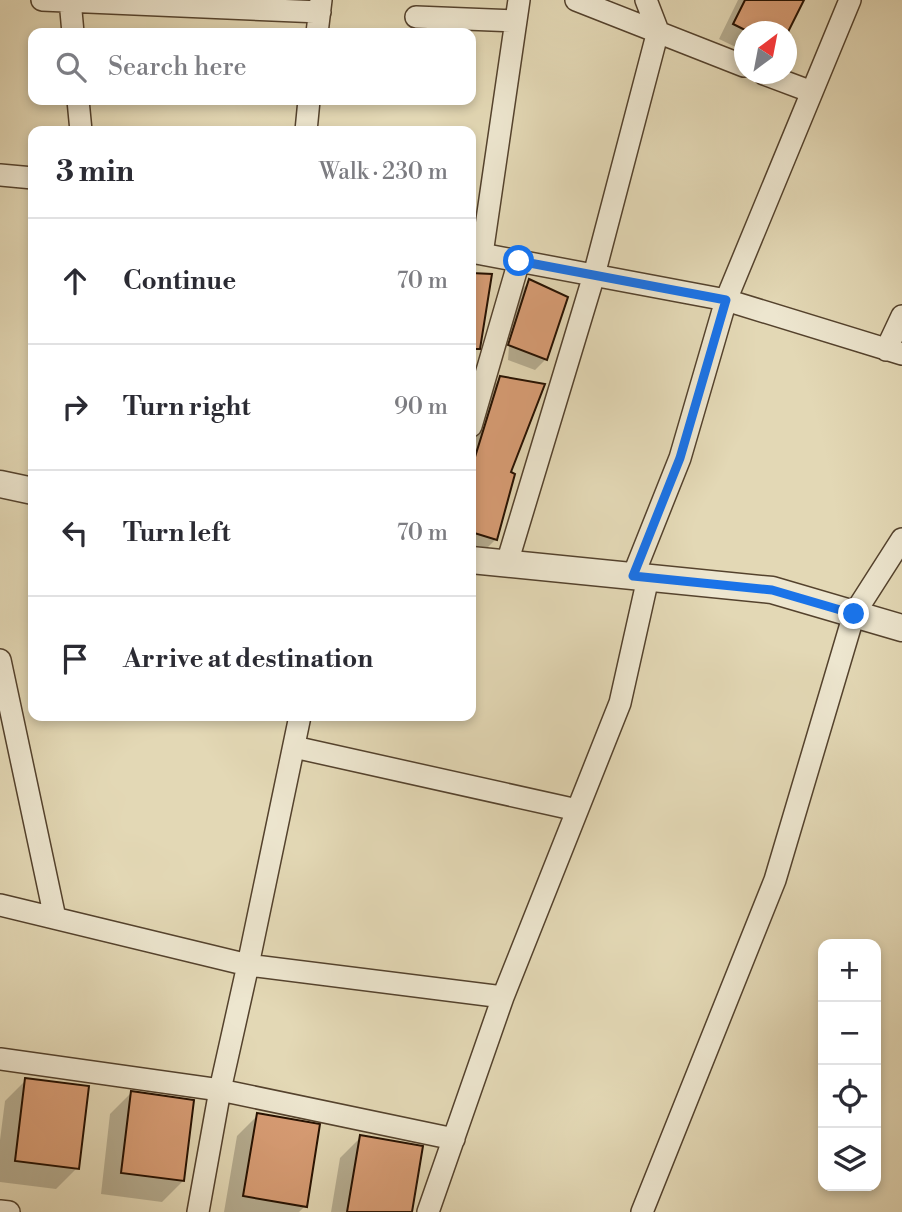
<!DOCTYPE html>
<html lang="en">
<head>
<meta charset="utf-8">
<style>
  body { margin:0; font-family:"Libre Bodoni",serif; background:#f2f2f3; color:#2b2b33 }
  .controls { position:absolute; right:21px; bottom:21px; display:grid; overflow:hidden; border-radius:14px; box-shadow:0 4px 10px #0003 }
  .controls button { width:63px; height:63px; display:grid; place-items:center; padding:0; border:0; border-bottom:2px solid #e1e1e2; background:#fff; color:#2b2b33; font:35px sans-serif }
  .compass { position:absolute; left:734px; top:21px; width:63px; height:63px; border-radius:50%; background:#fff; box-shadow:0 4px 10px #0003; rotate:32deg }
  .stop { position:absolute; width:21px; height:21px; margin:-16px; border:5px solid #1a73e8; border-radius:50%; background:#fff }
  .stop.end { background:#1a73e8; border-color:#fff; box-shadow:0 2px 7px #0008 }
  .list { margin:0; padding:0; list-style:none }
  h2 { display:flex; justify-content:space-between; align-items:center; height:91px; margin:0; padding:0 28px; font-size:30px }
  h2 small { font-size:23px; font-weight:400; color:#7c7c81 }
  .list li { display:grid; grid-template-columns:46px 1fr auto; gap:21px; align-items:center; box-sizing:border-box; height:126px; padding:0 28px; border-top:2px solid #e1e1e2 }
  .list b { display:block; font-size:26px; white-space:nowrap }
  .list em { font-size:23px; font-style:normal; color:#7c7c81 }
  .icon { flex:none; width:38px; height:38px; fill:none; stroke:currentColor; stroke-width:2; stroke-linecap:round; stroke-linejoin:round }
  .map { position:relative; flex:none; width:902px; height:1212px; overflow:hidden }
  .search { position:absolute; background:#fff; box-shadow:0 4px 10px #0003; left:28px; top:28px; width:448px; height:77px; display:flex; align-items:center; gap:18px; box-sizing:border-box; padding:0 24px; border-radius:14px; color:#7c7c81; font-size:26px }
  .panel { position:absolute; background:#fff; box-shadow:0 4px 10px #0003; left:28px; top:126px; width:448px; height:595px; border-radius:14px }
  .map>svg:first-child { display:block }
  .shadow { fill:#0003 }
  .building { fill:#d89d75; stroke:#251000; stroke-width:2 }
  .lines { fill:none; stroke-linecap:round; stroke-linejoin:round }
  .minor-casing { stroke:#54422d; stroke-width:24 }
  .tertiary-casing { stroke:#54422d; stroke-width:29 }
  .minor { stroke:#ede6cf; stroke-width:21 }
  .tertiary { stroke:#ede6cf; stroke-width:26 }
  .route { stroke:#1a73e8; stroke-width:9 }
</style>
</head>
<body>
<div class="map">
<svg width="902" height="1212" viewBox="0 0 902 1212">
  <rect width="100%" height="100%" fill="#e3d8b5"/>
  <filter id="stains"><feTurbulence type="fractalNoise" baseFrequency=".00286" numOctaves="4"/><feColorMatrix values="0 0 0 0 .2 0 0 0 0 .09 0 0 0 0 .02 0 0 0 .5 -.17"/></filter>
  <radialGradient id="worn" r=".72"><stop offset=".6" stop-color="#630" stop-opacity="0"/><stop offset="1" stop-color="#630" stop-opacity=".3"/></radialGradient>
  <path class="shadow" d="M738 0H802L786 32H744V51L719 39Z
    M530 281 546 359 535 370 508 360 510 331H506L519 292Z
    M501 378 509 473 496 539 485 550 471 546V447L490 389Z
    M26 1080 77 1168 56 1189 0 1182V1140L5 1101Z
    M131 1093 183 1181 162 1202 101 1194 110 1114Z
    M258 1115 305 1206 299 1212H224L237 1136Z
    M361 1137 410 1212H331L340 1158Z"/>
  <path class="building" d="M745 0H804L788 32H749L733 24Z
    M471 273 492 274 480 349H471Z
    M529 279 568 297 547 360 508 345Z
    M500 376 545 384 511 472 515 474 497 540 471 532V470Z
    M25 1078 89 1086 79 1169 15 1161Z
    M131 1091 194 1100 184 1181 121 1173Z
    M257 1113 320 1124 307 1207 243 1196Z
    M360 1135 423 1146 412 1212H347Z"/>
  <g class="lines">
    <defs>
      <path id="minor" d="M42 0 320 12
        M70 0 73 33
        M576 0 744 66
        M416 17 516 21
        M317 33 321 0
        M764 74 812 92
        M78 100 81 131
        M306 131 309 100
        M0 175 33 178
        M471 252 726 300 902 354
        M482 254 519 0
        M886 350 902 316
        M471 426 519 261
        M507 563 594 275 658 31 646 0
        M633 576 680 458 726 300 850 0
        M0 660 55 918
        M300 716 248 965 220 1090 454 1139
        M294 747 577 810
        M0 905 248 965 503 997
        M0 1059 220 1090 198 1212
        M0 1211 9 1212
        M428 1212 503 997 620 703 648 578
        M642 1212 775 880 854 614 902 539"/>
      <path id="tertiary" d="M0 484 33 491
        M471 560 772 590 902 628"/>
    </defs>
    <use href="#minor" class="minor-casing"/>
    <use href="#tertiary" class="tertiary-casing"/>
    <use href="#minor" class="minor"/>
    <use href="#tertiary" class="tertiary"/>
  </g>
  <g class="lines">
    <path class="route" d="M519 261 726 300 680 458 633 576 772 590 854 614"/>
  </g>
  <rect width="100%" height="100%" filter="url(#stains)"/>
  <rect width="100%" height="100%" fill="url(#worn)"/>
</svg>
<div class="controls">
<button>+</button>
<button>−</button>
<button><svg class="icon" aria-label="locate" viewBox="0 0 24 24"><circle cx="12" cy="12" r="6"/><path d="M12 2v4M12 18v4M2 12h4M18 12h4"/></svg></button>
<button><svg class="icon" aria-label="layers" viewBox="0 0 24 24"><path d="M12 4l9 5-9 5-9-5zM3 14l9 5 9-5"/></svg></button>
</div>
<svg class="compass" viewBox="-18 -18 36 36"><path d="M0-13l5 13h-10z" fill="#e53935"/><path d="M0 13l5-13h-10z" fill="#7c7c81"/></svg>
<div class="stop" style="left:519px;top:261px"></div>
<div class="stop end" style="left:854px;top:614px"></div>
<div class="search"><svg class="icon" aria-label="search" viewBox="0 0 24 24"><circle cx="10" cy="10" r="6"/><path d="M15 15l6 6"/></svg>Search here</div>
<section class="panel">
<h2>3 min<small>Walk · 230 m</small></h2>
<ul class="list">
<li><svg class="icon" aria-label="ahead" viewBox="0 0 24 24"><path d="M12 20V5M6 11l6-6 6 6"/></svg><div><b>Continue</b></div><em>70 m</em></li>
<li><svg class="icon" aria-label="right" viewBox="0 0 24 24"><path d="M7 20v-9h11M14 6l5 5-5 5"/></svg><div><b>Turn right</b></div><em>90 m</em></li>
<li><svg class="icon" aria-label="left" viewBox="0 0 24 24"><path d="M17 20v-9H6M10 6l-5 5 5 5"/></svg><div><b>Turn left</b></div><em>70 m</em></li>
<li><svg class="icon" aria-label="arrive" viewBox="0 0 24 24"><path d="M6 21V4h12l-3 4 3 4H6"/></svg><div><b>Arrive at destination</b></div></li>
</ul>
</section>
</div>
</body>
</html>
